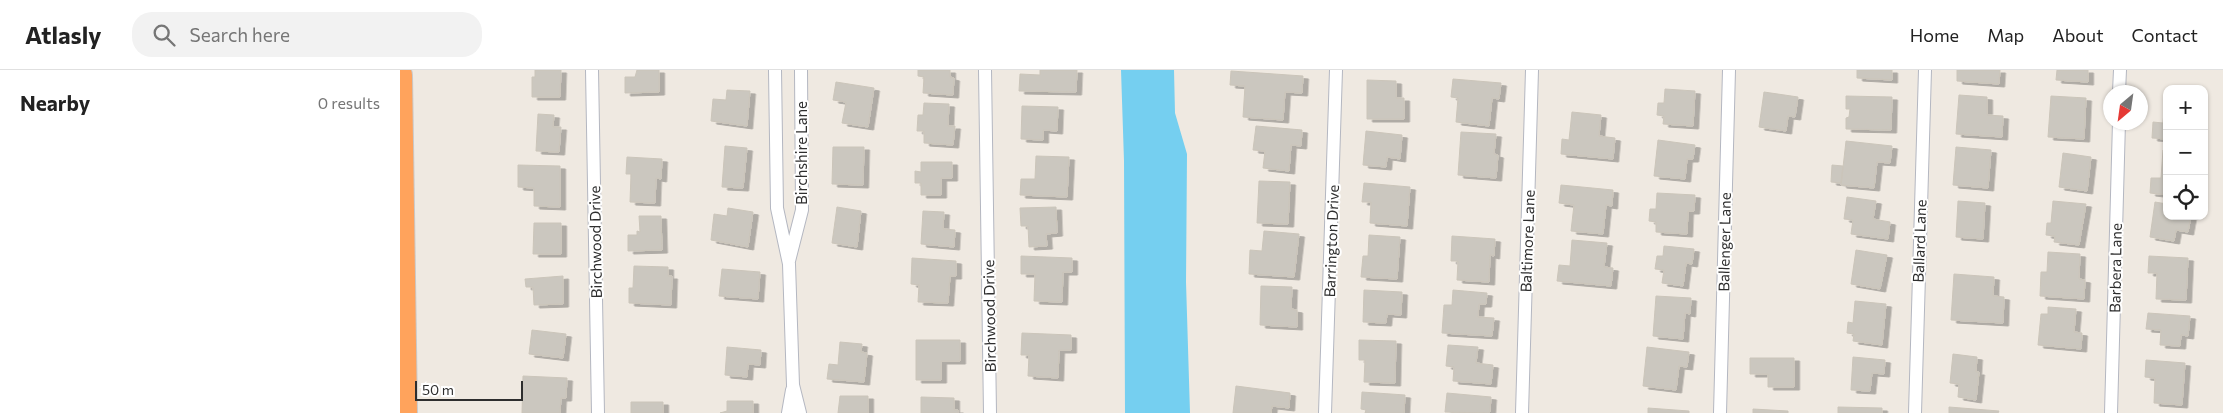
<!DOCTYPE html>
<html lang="en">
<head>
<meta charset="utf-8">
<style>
  body { margin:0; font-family:Commissioner,sans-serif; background:#f2f2f2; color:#222 }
  .controls { position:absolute; right:15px; top:15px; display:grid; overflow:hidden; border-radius:10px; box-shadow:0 1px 4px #0004 }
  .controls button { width:45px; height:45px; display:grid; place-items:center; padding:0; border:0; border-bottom:1px solid #e0e0e0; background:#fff; color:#222; font:25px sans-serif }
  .compass { position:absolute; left:1703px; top:15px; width:45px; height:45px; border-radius:50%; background:#fff; box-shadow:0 1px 4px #0004; rotate:209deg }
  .scale { position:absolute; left:15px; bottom:12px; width:108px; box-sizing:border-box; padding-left:5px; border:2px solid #2e2e2e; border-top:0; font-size:14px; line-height:18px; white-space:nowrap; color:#2e2e2e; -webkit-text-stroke:4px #fff; paint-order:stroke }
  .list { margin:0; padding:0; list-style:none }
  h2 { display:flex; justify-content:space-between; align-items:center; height:65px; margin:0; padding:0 20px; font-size:21px }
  h2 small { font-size:16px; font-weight:400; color:#767676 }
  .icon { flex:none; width:28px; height:28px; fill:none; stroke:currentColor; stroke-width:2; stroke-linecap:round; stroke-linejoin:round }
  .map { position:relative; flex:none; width:1823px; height:343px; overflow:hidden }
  header { display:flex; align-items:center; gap:30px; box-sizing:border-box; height:70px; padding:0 25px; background:#fff; border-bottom:1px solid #e0e0e0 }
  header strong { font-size:24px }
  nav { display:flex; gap:28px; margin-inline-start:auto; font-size:18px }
  .search { width:350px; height:45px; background:#f2f2f2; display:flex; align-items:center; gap:12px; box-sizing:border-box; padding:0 18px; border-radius:20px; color:#767676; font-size:19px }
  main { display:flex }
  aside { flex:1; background:#fff }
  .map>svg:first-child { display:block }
  .water { fill:#75cff0 }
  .building { fill:#cbc7bf; stroke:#cbc5ba; filter:url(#shadow) }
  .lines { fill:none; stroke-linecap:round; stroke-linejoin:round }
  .minor-casing { stroke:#b4b7c1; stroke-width:14 }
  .motorway-casing { stroke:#c9c9c9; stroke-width:26 }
  .minor { stroke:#fff; stroke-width:12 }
  .motorway { stroke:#ffa35c; stroke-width:24 }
  .labels { text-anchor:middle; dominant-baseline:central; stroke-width:4; stroke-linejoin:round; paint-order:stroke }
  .street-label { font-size:15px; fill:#2e2e2e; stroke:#fff }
</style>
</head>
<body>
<header>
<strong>Atlasly</strong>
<div class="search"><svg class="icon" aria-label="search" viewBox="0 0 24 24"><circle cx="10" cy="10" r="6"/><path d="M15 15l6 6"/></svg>Search here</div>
<nav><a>Home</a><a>Map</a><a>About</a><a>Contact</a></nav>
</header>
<main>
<aside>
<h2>Nearby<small>0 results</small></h2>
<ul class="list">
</ul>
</aside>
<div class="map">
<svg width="1823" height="343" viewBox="0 0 1823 343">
  <defs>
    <filter id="shadow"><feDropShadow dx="5.5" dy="3" stdDeviation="0" flood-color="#0004"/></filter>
  </defs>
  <rect width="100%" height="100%" fill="#efe9e1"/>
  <path class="water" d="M721 0H774L775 43 787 84 786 212 790 343H725L724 91Z"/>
  <path class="building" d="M135 0H161L160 27H132V7H135Z
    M237 0H259V22L225 23V7H235Z
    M518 0H550V7L554 8 553 25 523 23 524 7 518 6Z
    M640 0H677L676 22 619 21 620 4 640 5Z
    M1457 0H1492V10L1457 8Z
    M1557 0H1600L1599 14 1557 11Z
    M1657 0H1688V12L1656 10Z
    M831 1 903 6 902 23 885 22 883 50 843 47 845 16 830 15Z
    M1053 9 1101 13 1099 29 1092 28 1089 56 1056 52 1058 28 1051 27Z
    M967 10 996 11V28H1004V49H967Z
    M436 12 474 18 468 57 442 53 446 32 433 30Z
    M1265 19 1295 21 1293 56 1263 54 1264 46 1257 45 1258 33H1264Z
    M327 20 350 21 347 56 311 51 313 29 326 30Z
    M1364 22 1398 27 1395 47 1388 46 1386 61 1359 57Z
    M1559 25 1587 27V45L1603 46 1602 67 1556 64Z
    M1446 26 1492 27 1491 60 1446 59V48L1449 47 1450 39H1446Z
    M1651 26 1686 28 1684 69 1648 67Z
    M1765 31 1767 32V69L1752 68 1753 52 1763 53Z
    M524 33 549 34 548 56H555L553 75 524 73V61H517L518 45H523Z
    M622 36 658 37 657 61 643 60V70L621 69Z
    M1172 42 1201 45 1199 66 1215 68 1213 89 1161 84 1162 69 1169 70Z
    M138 44 154 45 153 57H161L159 82 136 81Z
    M856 56 902 60 901 76 891 75 889 101 863 98 865 81 853 80Z
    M966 61 1002 65 1000 89 987 87 986 97 963 95Z
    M1061 62 1096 64 1094 84 1098 85 1096 108 1058 105Z
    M1258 70 1295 75 1293 89H1287L1285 109 1254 106Z
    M1446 71 1492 76 1490 93 1477 92 1474 118 1441 115Z
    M325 76 347 78 343 118 322 117Z
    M433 77H464L463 115 432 114Z
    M1556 77 1591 80 1588 118 1553 115Z
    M1763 80H1767V125L1750 123 1751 108H1761Z
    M1663 83 1691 87 1687 121 1659 117Z
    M636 86 669 87 667 127 620 125 621 109H635Z
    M227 87 262 89 261 109 256 108 255 133 230 132 231 104H226Z
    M521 92H552V108H541V125H521V113H515V101L521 102Z
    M118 95 160 96V137L134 136V118L118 117Z
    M1432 95 1443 96 1441 113 1431 112Z
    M859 111 890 112 888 154 857 153Z
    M964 113 1010 117 1007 156 970 153 971 132H962Z
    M1161 115 1213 120 1212 136 1206 135 1203 164 1171 161 1174 135 1159 133Z
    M1257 123 1295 125 1294 141H1288L1287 164 1256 162V152L1249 151 1250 139H1256Z
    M1447 127 1476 131 1473 149 1490 152 1488 169 1451 164 1453 150 1444 149Z
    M1558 131 1585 133 1583 169 1556 167Z
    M1653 131 1686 134 1679 175 1654 172 1655 166 1646 165 1647 153H1651Z
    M1755 132 1767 134V146H1791L1788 162 1776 160 1774 171 1750 167Z
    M437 137 461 141 457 177 432 173Z
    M656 137 657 163 646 164 647 176 629 177 628 156H621L620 138Z
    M328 138 353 142 348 177 311 170 314 144 327 146Z
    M523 141 544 142 543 159 555 160 554 177 521 174Z
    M239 146H261L262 180 228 181V165H237V161L240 162Z
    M134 153H161V184H133Z
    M864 161 899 164 894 207 849 204 850 180 862 181Z
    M969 165 1000 167 997 209 961 207 963 186H968Z
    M1052 166 1095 169 1094 186 1090 185 1089 212 1057 210 1058 191H1051Z
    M1172 170 1207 173 1204 197 1213 198 1211 216 1157 211 1159 195 1170 196Z
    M1264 176 1294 179 1292 194 1286 193 1283 216 1262 213 1264 200 1255 199 1257 186H1263Z
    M1456 180 1487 185 1480 219 1451 214Z
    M1648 182 1680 184 1679 209 1685 210 1684 229 1640 226 1641 202H1647Z
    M621 186 672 188V202H663L662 232 634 231 635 204H621Z
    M1749 186 1788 188 1786 230 1756 229 1757 203H1748Z
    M512 188 556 191V206H550L548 233 518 232 519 215 511 214Z
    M234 196 268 197V206H272L271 235 229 233V218H233Z
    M322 199 360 202 358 229 319 226Z
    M1554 204 1594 207 1593 226 1604 227 1603 253 1551 250Z
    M163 206V234L134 235 133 217H126L125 209Z
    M861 216 892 217 891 239 897 240V257L860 255Z
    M964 220 1002 222 1001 245 987 244 986 253 963 252Z
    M1053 220 1087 223 1086 234H1079L1078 247 1094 248 1092 266 1042 263 1044 235H1052Z
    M1256 226 1291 228 1290 244 1285 243 1283 269 1253 266Z
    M1455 231 1486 234 1482 275 1453 271 1454 264 1447 263 1448 252 1453 253Z
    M1648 237 1676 239 1674 262 1682 263 1681 279 1638 275 1641 244H1648Z
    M1748 243 1790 246 1788 266 1781 265 1780 276 1760 275 1761 260 1746 259Z
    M132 260 166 264 163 288 129 284Z
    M622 263 671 265V280H659L658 308 628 306 629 285H621Z
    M516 270H560V291H541V310H516Z
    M959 270 996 271 995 313 964 312 965 290H959Z
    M440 272 462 274 461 282 467 283 464 312 427 309 429 294 438 295Z
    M1048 275 1078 277 1076 293 1093 295 1091 314 1053 311 1054 297 1046 296Z
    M327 277 361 280 360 295 348 294 347 307 325 305Z
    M1247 277 1289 282 1287 297 1279 296 1276 320 1243 316Z
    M1553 284 1577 287 1576 302H1579L1576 330 1558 327 1559 314 1550 313Z
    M1453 287 1485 290 1484 304 1472 303 1470 321 1451 320Z
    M1350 288H1394V317H1368V304H1350Z
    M1746 290 1785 293 1782 335 1754 333 1755 308 1745 307Z
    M123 306 167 308 166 328H161L160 343H122Z
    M836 316 890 323 889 338 872 336 871 343H833Z
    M962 322 1005 325 1004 343H965L966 340 961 339Z
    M1047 323 1091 327 1090 341 1089 343 1045 342Z
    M440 326H468V343H438Z
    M521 327 554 328V340H558V343H521Z
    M327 331H353V343H320L327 341Z
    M231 332H263V343H231Z
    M1438 337 1482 338V343H1438Z
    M1549 337 1599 341 1598 343H1549Z
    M1248 338 1289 341V343H1248Z
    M1353 339 1388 341V343H1353Z"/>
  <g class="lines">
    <defs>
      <path id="minor" d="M192 0 198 343
        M375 0 377 138 389 194 393 315 400 343
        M585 0 590 343
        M1719 22 1720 0
        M389 191 402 140 401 0
        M388 343 392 320
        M925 343 936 0
        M1122 343 1132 0
        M1320 343 1329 0
        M1515 343 1525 0
        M1711 343 1719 52"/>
      <path id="motorway" d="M0 5 5 343"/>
    </defs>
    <use href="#minor" class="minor-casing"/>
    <use href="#motorway" class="motorway-casing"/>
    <use href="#minor" class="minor"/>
    <use href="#motorway" class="motorway"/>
  </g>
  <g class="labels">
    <g class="street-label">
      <text transform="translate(401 83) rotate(-90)">Birchshire Lane</text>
      <text transform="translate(931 171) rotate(-88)">Barrington Drive</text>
      <text transform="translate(1127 171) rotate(-88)">Baltimore Lane</text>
      <text transform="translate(1519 171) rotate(-88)">Ballard Lane</text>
      <text transform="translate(195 172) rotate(-91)">Birchwood Drive</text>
      <text transform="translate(1324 172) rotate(-89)">Ballenger Lane</text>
      <text transform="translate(1715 198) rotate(-89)">Barbera Lane</text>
      <text transform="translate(589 246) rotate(-91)">Birchwood Drive</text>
    </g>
  </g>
</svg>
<div class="controls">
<button>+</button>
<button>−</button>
<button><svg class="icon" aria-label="locate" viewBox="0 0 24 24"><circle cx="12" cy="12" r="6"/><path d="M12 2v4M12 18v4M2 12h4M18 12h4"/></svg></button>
</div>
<svg class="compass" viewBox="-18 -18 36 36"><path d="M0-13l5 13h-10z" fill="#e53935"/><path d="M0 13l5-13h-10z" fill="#767676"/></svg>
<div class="scale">50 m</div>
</div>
</main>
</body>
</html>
